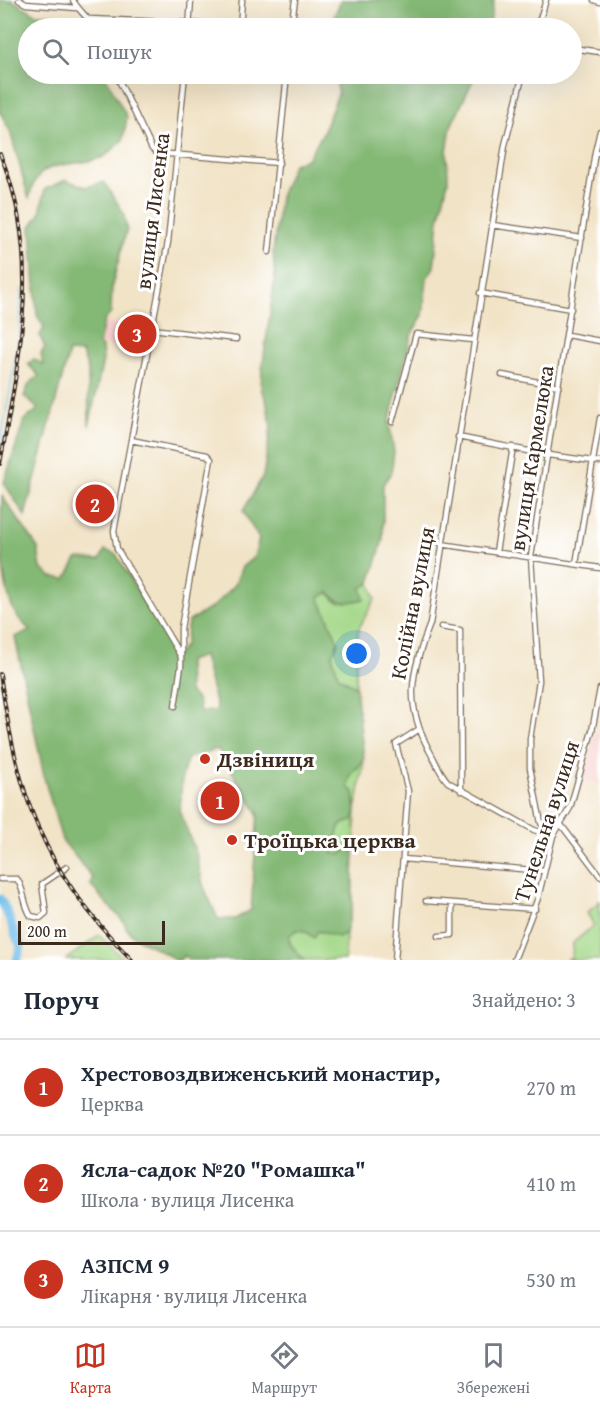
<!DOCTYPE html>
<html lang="uk">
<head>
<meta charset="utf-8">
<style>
  body { margin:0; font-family:"Gentium Book Plus",serif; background:#f2f2f3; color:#1f2937 }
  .scale { position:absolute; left:18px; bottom:15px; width:147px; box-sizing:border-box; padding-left:6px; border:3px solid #3b2a1e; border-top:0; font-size:16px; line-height:21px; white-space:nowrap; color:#3b2a1e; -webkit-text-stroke:4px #fff; paint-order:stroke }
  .you { position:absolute; left:357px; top:654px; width:21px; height:21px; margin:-15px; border:4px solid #fff; border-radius:50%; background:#1a73e8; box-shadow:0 0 0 9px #1a73e833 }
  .badge { display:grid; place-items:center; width:39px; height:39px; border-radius:50%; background:#c8321e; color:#fff; font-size:20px; font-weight:700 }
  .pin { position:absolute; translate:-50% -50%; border:3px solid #fff; box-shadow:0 2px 6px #0006 }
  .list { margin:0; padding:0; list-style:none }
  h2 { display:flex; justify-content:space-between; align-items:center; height:78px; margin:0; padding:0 24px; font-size:26px }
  h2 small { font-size:20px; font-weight:400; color:#747a83 }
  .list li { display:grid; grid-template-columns:39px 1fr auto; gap:18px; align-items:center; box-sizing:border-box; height:96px; padding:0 24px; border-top:2px solid #e0e1e3 }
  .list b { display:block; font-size:22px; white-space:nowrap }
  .list p { margin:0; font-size:20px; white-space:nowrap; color:#747a83 }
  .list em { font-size:20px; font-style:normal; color:#747a83 }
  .icon { flex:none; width:33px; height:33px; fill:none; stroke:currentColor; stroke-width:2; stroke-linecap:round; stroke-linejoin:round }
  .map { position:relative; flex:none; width:600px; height:960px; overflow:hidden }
  .search { position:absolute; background:#fff; box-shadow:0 6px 24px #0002; left:18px; right:18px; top:18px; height:66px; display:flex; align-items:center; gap:15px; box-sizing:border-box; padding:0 21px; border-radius:33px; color:#747a83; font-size:22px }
  .sheet { height:366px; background:#fff }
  nav { display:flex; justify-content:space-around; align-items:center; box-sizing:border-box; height:84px; border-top:2px solid #e0e1e3; background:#fff; font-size:16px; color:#747a83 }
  nav a { display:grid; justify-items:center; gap:3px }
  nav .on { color:#c8321e }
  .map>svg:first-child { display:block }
  .built { fill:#f7d0ce }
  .green { fill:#a4d889; stroke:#708154; stroke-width:1.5 }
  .forest { fill:#83b875; stroke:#5f714a; stroke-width:1.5; fill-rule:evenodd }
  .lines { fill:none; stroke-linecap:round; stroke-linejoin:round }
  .stream { stroke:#70beeb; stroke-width:1.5 }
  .river { stroke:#70beeb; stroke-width:9 }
  .minor-casing { stroke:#7b6b59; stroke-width:7 }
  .minor { stroke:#fff; stroke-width:4.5 }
  .rail-casing { stroke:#3b2a1e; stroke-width:4 }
  .rail { stroke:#fff; stroke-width:1.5; stroke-dasharray:4.5; stroke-linecap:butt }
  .poi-dot { fill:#c8321e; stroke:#fff; stroke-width:2 }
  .labels { text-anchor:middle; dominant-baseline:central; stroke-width:6; stroke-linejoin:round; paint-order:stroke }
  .street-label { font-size:22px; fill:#3b2a1e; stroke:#fff }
  .poi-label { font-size:22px; font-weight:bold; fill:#3b2a1e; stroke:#fff; text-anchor:start }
</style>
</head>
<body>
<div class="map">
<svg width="600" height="960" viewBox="0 0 600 960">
  <rect width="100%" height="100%" fill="#fff"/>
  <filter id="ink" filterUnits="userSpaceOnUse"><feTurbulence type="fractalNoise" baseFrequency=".0167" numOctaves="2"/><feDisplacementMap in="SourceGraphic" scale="12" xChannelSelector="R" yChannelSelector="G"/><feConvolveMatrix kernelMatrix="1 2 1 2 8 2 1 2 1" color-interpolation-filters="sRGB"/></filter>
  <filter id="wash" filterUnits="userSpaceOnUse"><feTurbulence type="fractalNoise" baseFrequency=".008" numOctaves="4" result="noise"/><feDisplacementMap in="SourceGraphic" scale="24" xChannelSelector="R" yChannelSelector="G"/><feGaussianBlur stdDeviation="1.35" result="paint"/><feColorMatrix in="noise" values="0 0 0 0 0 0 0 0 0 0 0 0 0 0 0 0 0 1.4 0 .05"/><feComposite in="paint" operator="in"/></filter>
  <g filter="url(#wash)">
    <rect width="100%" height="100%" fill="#f1e3c6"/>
    <path class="built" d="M105 322 145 330 141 352 100 344Z
      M82 485 116 491 109 526 74 516Z
      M600 733V784L583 780 595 734Z"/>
    <path class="green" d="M370 583 375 599 359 628 356 647 362 658 356 661V687L338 676 332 655 338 642 319 597 329 592 334 600 340 602 361 593V588Z
      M364 760 356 811 354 852 348 846 342 854 333 855 339 826 353 820 354 792 348 787 350 776Z
      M600 901V960H566L572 957 573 943 594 925 587 913Z
      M296 930 318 931 339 937 346 933 345 960H304L290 944 289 936Z
      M99 935 125 960H66Z"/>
    <path class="forest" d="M0 0H12L36 14 57 15 69 28H28V74H104L127 117 123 140C117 145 111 152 105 156 76 171 38 151 29 199L10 131 0 112Z
      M341 0H494L489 28H334V17Z
      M336 74H476L451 126 447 151 448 181 439 220 434 267 427 278 423 315 412 333 389 422 394 452 391 473 383 484V540L370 583 361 588 364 599C350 603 337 605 329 592L319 597 338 642 332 655 338 676 356 687 364 760 350 776 348 787 354 792 356 811 353 820 339 826 333 854H342L348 846 354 852 352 908 346 933 339 937 318 931 314 938 305 931 296 930 289 936 290 944 304 960H189L184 955 180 960H174C161 946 128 942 124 922L91 886 92 877 62 840 45 781 15 637 30 631C26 625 18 619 15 613 0 584 0 528 2 496L38 548 41 568 52 577 66 579 77 559 100 560 105 550 116 554 176 656 185 645 188 622 214 606 234 586 242 567 254 557 259 539 243 511 263 476 271 427 266 399 261 389 262 370 275 277 273 252 280 197 293 164 307 159 322 135 338 94ZM203 656 217 710 200 713 198 701 189 692 188 661ZM218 749 258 813 251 910 235 919H218L203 885 196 853 180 812 182 776 188 758Z
      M66 180 86 187 104 182 123 212 127 229 112 285 111 313 104 321 99 344 102 347 103 360 89 426 88 370 82 353 69 352 25 516 4 483 24 421 38 409 24 396 29 384 39 376 28 364 34 359 43 365 41 353 45 348 40 336 44 327 37 315 31 227 40 214 45 189Z"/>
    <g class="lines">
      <path class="stream" d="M0 445 20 336 22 289"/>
      <path class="river" d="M0 899C10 914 12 931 21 946L17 960"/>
    </g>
  </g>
  <g filter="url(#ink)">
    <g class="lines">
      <defs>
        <path id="minor" d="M19 0 26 4 77 8
          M73 0C78 11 89 17 94 28
          M594 0 600 2
          M89 19 189 23 237 28
          M189 28 191 0
          M240 28 242 0
          M291 28 295 0
          M537 28 546 0
          M572 48 600 52
          M116 74 152 149 157 153 279 163
          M523 74 505 145 430 624C411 672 404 703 429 750 436 762 439 772 448 782L534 830 553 836
          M600 131 595 152 600 153
          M492 225 582 238
          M269 252 287 74
          M480 293 571 309
          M152 329 236 339
          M567 335 600 341
          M502 375 559 386
          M392 422 416 334 473 340
          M458 437 548 455 600 462
          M131 440 207 455 211 459 181 628V666L175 706
          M441 544 600 568
          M496 552 513 447
          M576 564 600 418
          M441 627 460 630 461 791
          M180 655 117 549 114 531 168 242 185 74
          M562 826 600 876
          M551 834 541 823 530 768V739L539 681 531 557 595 152
          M403 859 544 871
          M0 879H17C25 890 23 904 31 916L40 918 46 913 42 884 67 867
          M426 901 535 909
          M439 936 452 935V903
          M395 960 408 791 396 744 418 730
          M514 960 538 898 553 836 570 808 592 731 600 689"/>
      </defs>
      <use href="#minor" class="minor-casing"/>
      <use href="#minor" class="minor"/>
      <defs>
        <path id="rail" d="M0 154C43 254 19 362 0 464
          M0 674C19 800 41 867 132 960"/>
      </defs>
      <use href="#rail" class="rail-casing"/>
      <use href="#rail" class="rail"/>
    </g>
  </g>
  <g class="poi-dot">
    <circle cx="205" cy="759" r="6"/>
    <circle cx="232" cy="840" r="6"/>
  </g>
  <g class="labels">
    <g class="street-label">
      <text transform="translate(152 211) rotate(-83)">вулиця Лисенка</text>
      <text transform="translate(531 458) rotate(-81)">вулиця Кармелюка</text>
      <text transform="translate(412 603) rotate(-79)">Колійна вулиця</text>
      <text transform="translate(546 821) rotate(-72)">Тунельна вулиця</text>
    </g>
    <g class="poi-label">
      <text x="217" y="759">Дзвіниця</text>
      <text x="244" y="840">Троїцька церква</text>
    </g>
  </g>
</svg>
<div class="scale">200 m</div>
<div class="you"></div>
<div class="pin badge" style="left:220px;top:801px">1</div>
<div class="pin badge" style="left:95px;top:504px">2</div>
<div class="pin badge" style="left:137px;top:334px">3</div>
<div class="search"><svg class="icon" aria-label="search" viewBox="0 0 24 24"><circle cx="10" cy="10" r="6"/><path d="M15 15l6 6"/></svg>Пошук</div>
</div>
<section class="sheet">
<h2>Поруч<small>Знайдено: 3</small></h2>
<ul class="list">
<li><span class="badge">1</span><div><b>Хрестовоздвиженський монастир,</b><p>Церква</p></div><em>270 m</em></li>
<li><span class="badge">2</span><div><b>Ясла-садок №20 &quot;Ромашка&quot;</b><p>Школа · вулиця Лисенка</p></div><em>410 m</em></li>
<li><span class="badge">3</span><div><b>АЗПСМ 9</b><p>Лікарня · вулиця Лисенка</p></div><em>530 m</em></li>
</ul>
</section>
<nav>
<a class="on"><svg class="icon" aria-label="map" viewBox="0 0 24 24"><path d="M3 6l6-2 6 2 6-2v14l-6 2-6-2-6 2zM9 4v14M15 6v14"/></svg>Карта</a>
<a><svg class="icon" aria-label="directions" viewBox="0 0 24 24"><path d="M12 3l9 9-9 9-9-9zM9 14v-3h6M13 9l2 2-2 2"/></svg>Маршрут</a>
<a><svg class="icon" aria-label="saved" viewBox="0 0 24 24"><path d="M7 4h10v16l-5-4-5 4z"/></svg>Збережені</a>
</nav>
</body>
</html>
